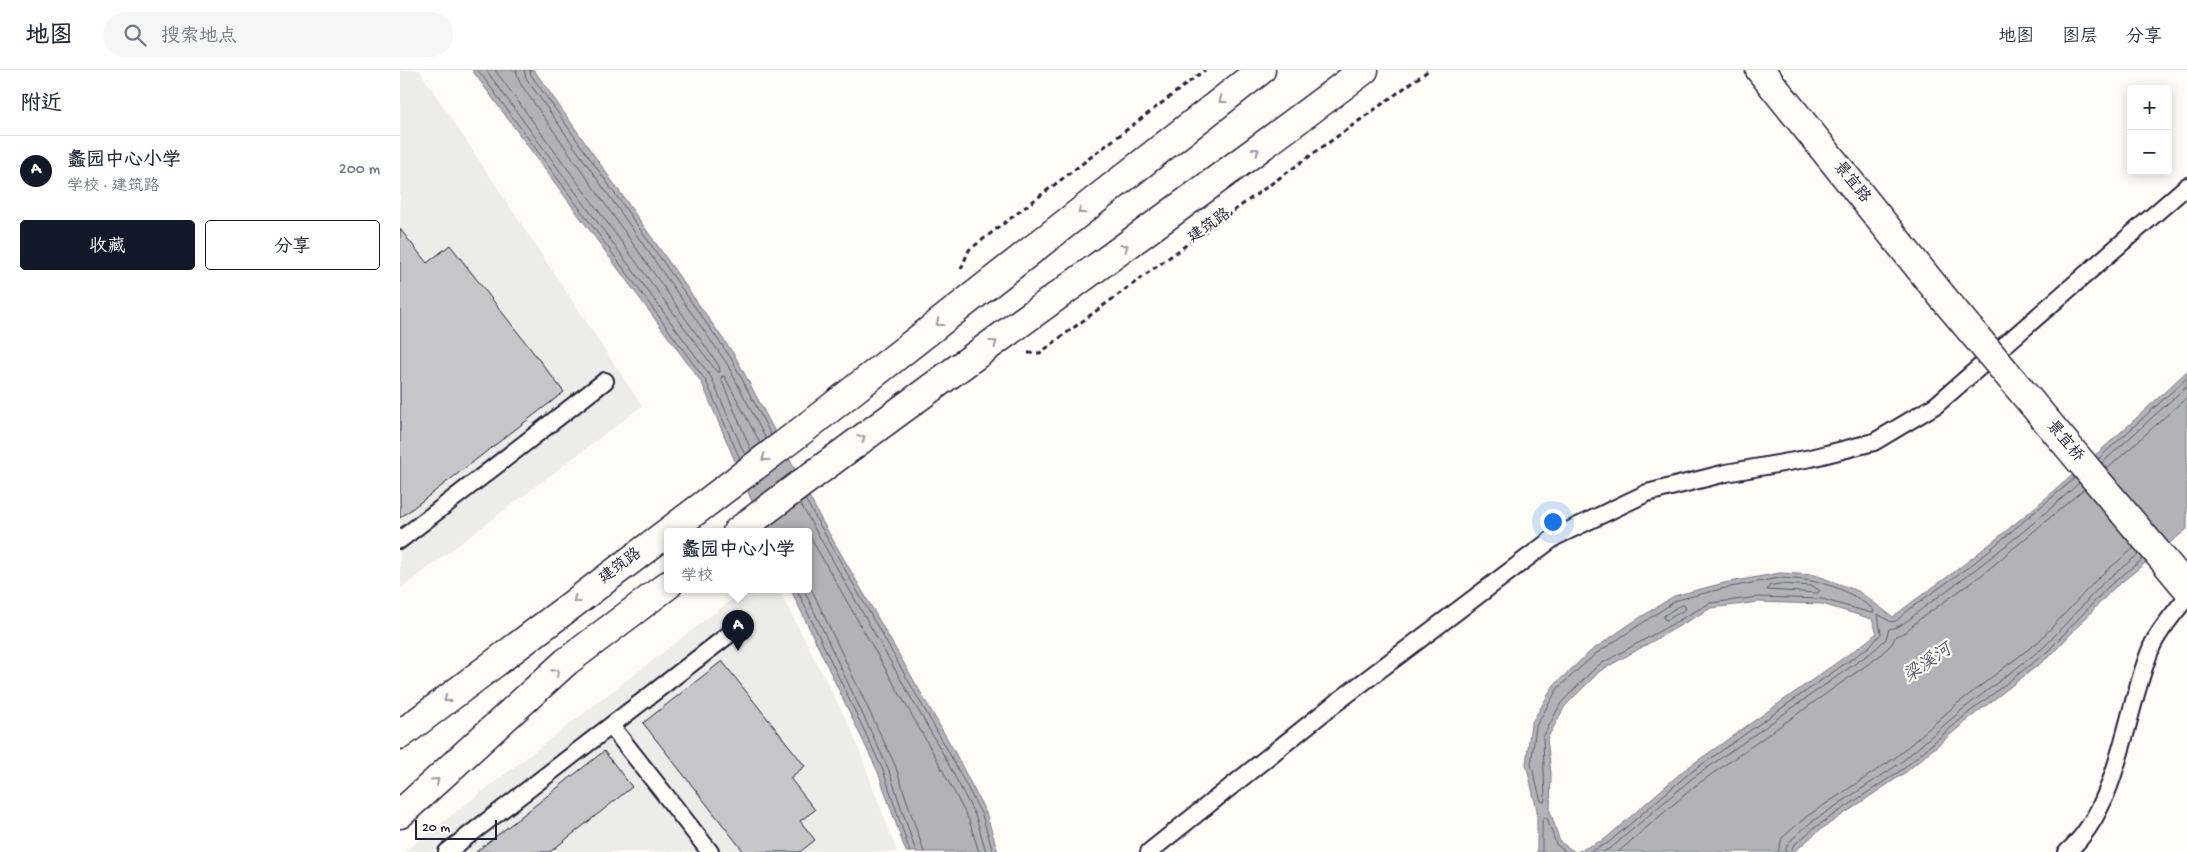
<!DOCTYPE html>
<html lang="zh">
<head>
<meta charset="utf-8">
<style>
  body { margin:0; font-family:"Gochi Hand","LXGW WenKai TC",sans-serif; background:#f6f6f7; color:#1f2937 }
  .controls { position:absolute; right:15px; top:15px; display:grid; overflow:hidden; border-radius:5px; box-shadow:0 2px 12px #0003 }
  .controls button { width:45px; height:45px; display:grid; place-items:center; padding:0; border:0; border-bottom:1px solid #e0e1e3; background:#fff; color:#1f2937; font:25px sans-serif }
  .scale { position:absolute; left:15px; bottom:12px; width:82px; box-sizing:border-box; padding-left:5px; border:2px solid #22223b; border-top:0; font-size:14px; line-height:18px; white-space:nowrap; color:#22223b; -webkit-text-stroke:4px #fdfcf7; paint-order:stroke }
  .you { position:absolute; left:1152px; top:451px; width:18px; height:18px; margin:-12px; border:4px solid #fff; border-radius:50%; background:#1a73e8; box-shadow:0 0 0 8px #1a73e833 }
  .badge { display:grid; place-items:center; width:32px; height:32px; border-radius:50%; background:#111827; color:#fff; font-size:16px; font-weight:700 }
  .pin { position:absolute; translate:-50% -41px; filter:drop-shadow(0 1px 2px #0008) }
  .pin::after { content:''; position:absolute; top:26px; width:18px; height:15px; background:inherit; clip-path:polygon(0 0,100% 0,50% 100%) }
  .popup { position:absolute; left:264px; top:458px; width:148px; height:65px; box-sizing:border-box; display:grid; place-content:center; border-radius:5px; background:#fff; filter:drop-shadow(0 1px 4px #0005); font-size:16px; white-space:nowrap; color:#747a83 }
  .popup b { font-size:19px; color:#1f2937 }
  .popup::after { content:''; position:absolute; left:50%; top:100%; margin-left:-10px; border:10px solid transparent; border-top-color:#fff }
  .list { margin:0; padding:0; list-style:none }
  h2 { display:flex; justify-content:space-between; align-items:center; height:65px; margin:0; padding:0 20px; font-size:21px }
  h2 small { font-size:16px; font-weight:400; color:#747a83 }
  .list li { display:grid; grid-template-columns:32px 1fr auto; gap:15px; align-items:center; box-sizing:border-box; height:70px; padding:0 20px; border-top:1px solid #e0e1e3 }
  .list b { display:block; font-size:19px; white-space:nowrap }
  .list p { margin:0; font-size:16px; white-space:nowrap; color:#747a83 }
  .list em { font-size:16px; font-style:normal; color:#747a83 }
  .actions { display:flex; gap:10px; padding:15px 20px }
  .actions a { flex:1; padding:11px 0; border:1px solid #111827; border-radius:5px; text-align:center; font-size:18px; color:#111827 }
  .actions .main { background:#111827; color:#fff }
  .icon { flex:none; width:28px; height:28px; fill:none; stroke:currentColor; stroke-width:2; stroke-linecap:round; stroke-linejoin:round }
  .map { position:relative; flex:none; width:1787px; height:782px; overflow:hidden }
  header { display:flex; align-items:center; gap:30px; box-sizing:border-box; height:70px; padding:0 25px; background:#fff; border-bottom:1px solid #e0e1e3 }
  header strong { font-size:24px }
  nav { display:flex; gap:28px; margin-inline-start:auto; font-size:18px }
  .search { width:350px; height:45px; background:#f6f6f7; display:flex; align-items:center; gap:12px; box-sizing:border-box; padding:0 18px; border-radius:28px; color:#747a83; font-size:19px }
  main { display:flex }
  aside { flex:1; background:#fff }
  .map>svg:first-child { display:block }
  .built { fill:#ecece9 }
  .water { fill:#b2b2b7; stroke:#787885 }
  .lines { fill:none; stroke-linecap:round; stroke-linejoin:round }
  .shore { stroke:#5c5c6d; stroke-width:1 }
  .building { fill:#c6c6c8; stroke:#22223b }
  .lane-casing { stroke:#22223b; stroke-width:20 }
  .secondary-casing { stroke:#22223b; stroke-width:31 }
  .path { stroke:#22223b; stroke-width:3; stroke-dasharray:5 4; stroke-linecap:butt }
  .lane { stroke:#fdfcf7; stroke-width:16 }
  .secondary { stroke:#fdfcf7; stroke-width:28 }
  .secondary-bridge-casing { stroke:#22223b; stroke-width:31; stroke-linecap:butt }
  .secondary-bridge { stroke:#fdfcf7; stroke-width:28 }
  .oneway { stroke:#9a9aa2 }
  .labels { text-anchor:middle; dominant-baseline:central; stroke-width:4.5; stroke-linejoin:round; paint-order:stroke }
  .street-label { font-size:16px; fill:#22223b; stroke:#fdfcf7 }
  .water-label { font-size:18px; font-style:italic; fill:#545466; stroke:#fdfcf7 }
</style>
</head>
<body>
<header>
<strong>地图</strong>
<div class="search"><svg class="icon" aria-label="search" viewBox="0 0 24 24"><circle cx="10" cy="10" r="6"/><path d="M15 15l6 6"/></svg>搜索地点</div>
<nav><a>地图</a><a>图层</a><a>分享</a></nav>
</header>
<main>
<aside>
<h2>附近<small></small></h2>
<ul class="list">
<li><span class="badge">A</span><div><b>蠡园中心小学</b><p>学校 · 建筑路</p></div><em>200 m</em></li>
</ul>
<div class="actions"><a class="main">收藏</a><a>分享</a></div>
</aside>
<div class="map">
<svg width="1787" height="782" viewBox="0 0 1787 782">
  <rect width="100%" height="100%" fill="#fdfcf7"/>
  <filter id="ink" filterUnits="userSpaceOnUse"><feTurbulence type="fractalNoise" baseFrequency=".02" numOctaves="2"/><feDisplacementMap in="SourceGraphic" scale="10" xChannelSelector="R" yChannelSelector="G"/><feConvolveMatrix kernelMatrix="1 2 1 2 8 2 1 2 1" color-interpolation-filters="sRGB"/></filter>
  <g filter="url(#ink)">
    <path class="built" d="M0 0H19L242 336 0 519Z
      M344 520H379L452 661 497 782H4Z"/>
    <path class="water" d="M72 0H134L335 286 422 451 552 677 586 743 598 782H506L478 702 391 520H408V462H365L302 313Z
      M1787 301V459L1712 520 1651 585 1570 648 1506 702 1417 762 1394 782H1177L1205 769 1283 701 1466 572 1477 563 1472 549 1422 534 1359 532 1311 538 1200 601 1165 636 1147 669 1151 703 1150 741 1160 772 1175 782H1137V740L1126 694 1131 654 1154 615 1191 581 1233 552 1274 526 1324 513 1380 503 1415 505 1458 521 1493 547C1518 526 1547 509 1572 488 1647 430 1718 366 1787 301Z"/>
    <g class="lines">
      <path class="shore" d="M78 0 306 311 340 389
        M86 0 311 307 345 385
        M95 0 317 302H320L319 296 120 13 116 0
        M124 0 126 8 326 292 366 369
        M130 0 131 5 331 288 371 365
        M351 380 321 309 322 306 325 307 360 373
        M1698 389 1787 308
        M1702 393 1787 316
        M1707 399 1787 327
        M405 429 547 679 582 745 593 782
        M400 433 542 682 576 747 586 782
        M408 463 535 686 569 750 579 782
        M1380 508C1418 510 1442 515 1473 539L1474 542 1471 543 1422 529 1359 527 1310 533 1197 596 1161 633 1143 667 1145 730 1144 732 1141 731 1131 694 1136 656 1158 618 1194 585 1277 530 1325 518Z
        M408 512 495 695 524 782
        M1380 514 1413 516 1420 521 1417 523 1367 520 1369 516Z
        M397 520 483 700 510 782
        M404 520 488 698 516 782
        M1279 536 1284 535 1286 539 1267 550 1264 549V546Z
        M1142 782V749L1145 747 1147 748 1156 774 1166 782
        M1189 782 1208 773 1287 705 1470 576 1481 564 1478 544 1491 552 1496 551 1511 538 1574 493 1675 408
        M1203 782 1212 777 1290 710 1473 581 1486 569 1489 559C1504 557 1514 544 1527 535 1580 497 1631 457 1679 413
        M1218 782 1295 716 1478 587 1491 575 1496 566 1504 563 1520 549 1583 504 1684 419
        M1378 782 1382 768 1406 747 1495 688 1558 633 1639 571 1699 507 1734 478
        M1385 782 1388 773 1410 753 1499 694 1563 639 1644 577 1704 512 1739 484
        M1391 782 1393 776 1414 758 1503 699 1567 644 1648 581 1709 516 1743 489"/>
    </g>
    <path class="building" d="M0 159 27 193 50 175 164 322 0 448Z
      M322 591 405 696 390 708 415 740 400 751 415 770 400 782H344L243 653Z
      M204 681 232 717 150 782H76Z"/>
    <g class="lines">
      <defs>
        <path id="lane" d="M0 470 205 311
          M211 656 310 782
          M47 782 327 566
          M749 782 933 635 1155 467 1247 423 1326 403 1411 388 1474 372 1536 335 1787 116
          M1667 782C1720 737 1725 638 1752 576 1759 560 1776 541 1787 527"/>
        <path id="secondary" d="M1360 0 1541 225
          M337 462C544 305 757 157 964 0
          M0 665 404 359 861 0
          M0 744 166 592 268 515"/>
      </defs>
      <use href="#lane" class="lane-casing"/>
      <use href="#secondary" class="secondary-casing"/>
      <path class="path" d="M561 199 569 180 805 0
        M628 283H640C768 186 899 95 1029 0"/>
      <use href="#lane" class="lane"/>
      <use href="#secondary" class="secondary"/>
      <defs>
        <path id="secondary-bridge" d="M1541 225 1787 518"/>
      </defs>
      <use href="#secondary-bridge" class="secondary-bridge-casing"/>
      <use href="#secondary-bridge" class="secondary-bridge"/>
    </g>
    <defs><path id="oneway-chevron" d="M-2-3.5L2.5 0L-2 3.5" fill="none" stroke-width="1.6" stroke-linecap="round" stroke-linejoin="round" transform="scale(1.25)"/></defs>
    <g class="oneway">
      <use href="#oneway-chevron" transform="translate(822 30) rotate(142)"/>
      <use href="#oneway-chevron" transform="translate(856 81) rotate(-36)"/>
      <use href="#oneway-chevron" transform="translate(681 141) rotate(142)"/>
      <use href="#oneway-chevron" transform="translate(725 177) rotate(-36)"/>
      <use href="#oneway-chevron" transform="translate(539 253) rotate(142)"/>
      <use href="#oneway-chevron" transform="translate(594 273) rotate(-36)"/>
      <use href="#oneway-chevron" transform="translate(462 368) rotate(-36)"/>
      <use href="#oneway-chevron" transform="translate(365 388) rotate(143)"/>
      <use href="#oneway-chevron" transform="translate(176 530) rotate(143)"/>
      <use href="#oneway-chevron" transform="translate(156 602) rotate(-42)"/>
      <use href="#oneway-chevron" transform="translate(47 629) rotate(142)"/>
      <use href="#oneway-chevron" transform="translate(36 711) rotate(-42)"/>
    </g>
  </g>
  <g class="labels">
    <g class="street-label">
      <text transform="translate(1451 113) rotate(51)">景宜路</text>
      <text transform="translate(810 157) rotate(-35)">建筑路</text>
      <text transform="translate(1664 372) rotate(50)">景宜桥</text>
      <text transform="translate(221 497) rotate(-37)">建筑路</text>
    </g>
    <g class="water-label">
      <text transform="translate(1528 594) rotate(-35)">梁溪河</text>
    </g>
  </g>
</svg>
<div class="controls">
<button>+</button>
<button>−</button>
</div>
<div class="scale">20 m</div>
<div class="you"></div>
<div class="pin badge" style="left:338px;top:581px">A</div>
<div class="popup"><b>蠡园中心小学</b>学校</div>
</div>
</main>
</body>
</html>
